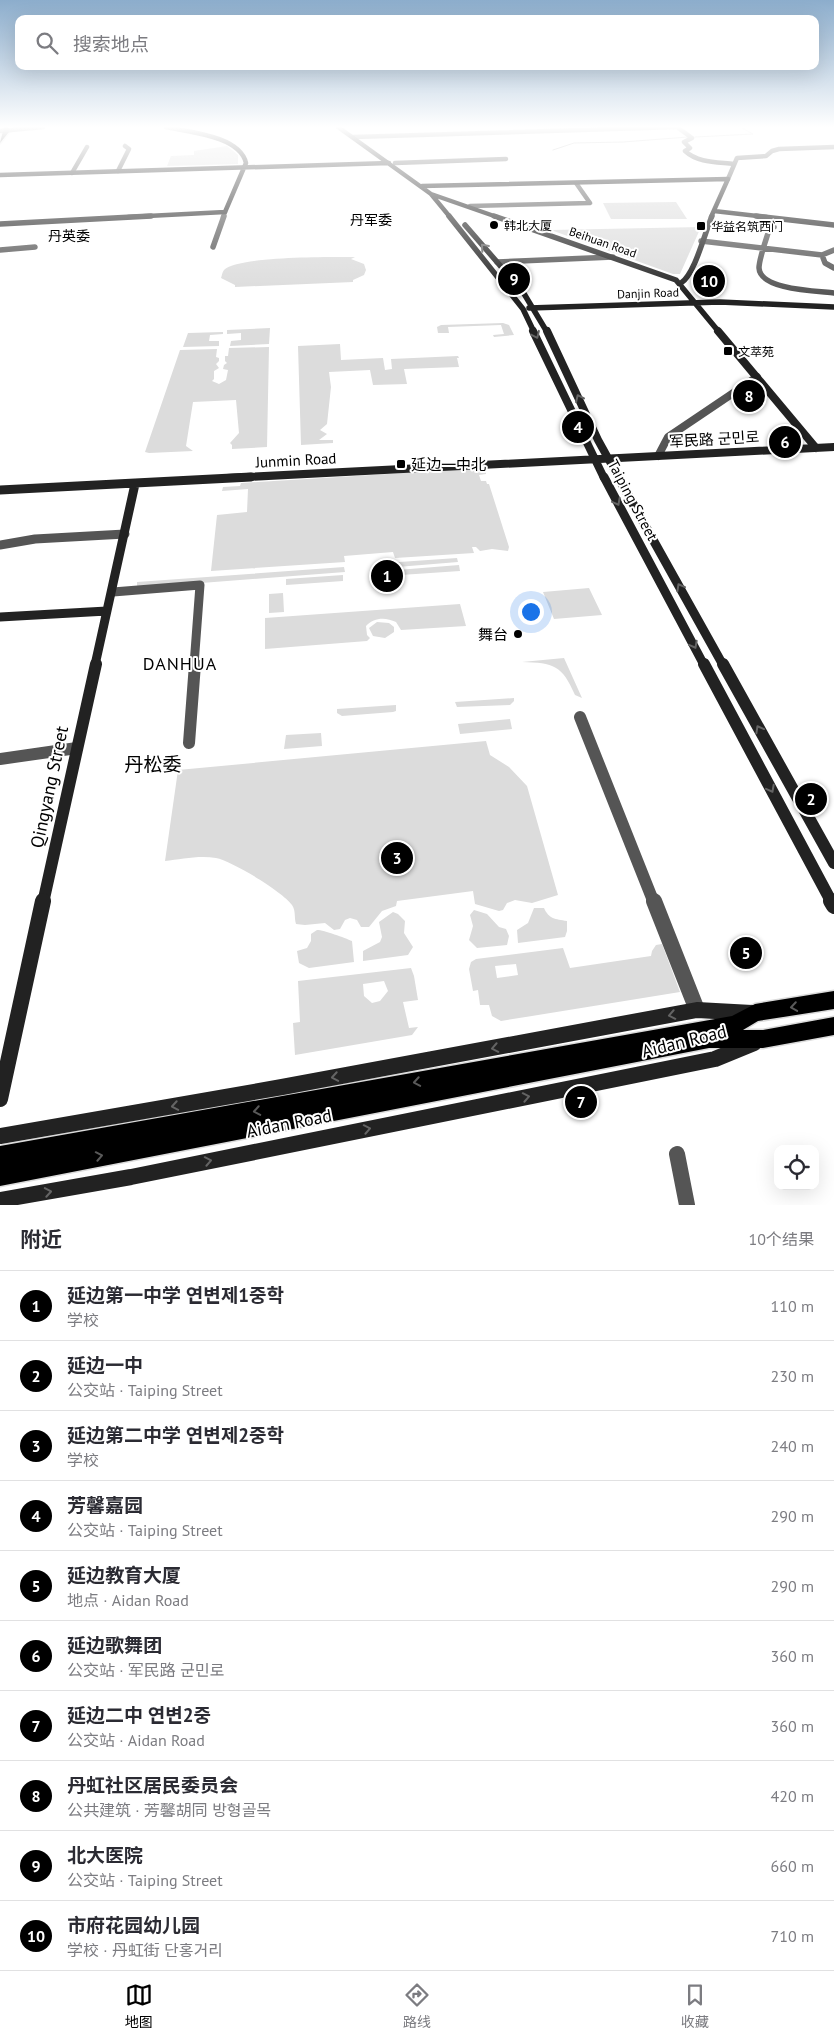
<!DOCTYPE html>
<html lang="zh">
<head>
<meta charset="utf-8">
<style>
  body { margin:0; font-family:"PT Sans","Noto Sans SC","Noto Sans KR",sans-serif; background:#f2f2f3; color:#2b2b33 }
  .controls { position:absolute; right:15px; bottom:15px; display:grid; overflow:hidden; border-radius:10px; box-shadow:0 5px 20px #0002 }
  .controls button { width:45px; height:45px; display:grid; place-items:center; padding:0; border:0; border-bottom:1px solid #e1e1e2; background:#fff; color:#2b2b33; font:25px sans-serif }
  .you { position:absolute; left:530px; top:611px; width:18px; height:18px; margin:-12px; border:4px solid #fff; border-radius:50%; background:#1a73e8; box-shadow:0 0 0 8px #1a73e833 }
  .badge { display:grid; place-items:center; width:32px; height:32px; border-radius:50%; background:#000; color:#fff; font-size:16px; font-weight:700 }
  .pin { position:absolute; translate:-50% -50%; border:2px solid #fff; box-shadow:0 1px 5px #0006 }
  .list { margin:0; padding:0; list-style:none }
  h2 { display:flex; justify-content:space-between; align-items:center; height:65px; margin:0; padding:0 20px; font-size:21px }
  h2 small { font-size:16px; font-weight:400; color:#7c7c81 }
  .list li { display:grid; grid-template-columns:32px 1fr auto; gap:15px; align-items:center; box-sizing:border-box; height:70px; padding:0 20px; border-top:1px solid #e1e1e2 }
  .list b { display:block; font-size:19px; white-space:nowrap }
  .list p { margin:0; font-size:16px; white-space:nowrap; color:#7c7c81 }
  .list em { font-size:16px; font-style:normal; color:#7c7c81 }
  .icon { flex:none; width:28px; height:28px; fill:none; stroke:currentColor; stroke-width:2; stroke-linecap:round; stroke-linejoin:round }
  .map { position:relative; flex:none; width:834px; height:1205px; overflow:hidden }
  .search { position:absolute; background:#fff; box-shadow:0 5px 20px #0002; left:15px; right:15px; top:15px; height:55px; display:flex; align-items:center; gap:12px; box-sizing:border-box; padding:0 18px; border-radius:10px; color:#7c7c81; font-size:19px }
  .sheet { height:765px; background:#fff }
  nav { display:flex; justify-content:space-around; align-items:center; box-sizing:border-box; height:70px; border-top:1px solid #e1e1e2; background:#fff; font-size:14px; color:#7c7c81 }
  nav a { display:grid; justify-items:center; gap:2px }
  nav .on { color:#000 }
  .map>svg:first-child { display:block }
  .green { fill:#dcdcdc; fill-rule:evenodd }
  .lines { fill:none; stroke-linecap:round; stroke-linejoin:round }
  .stream { stroke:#a3a3a3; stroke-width:1 }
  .primary-casing { stroke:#dbdbdb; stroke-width:3 }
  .street-far5 { stroke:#555; stroke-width:4.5 }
  .street-far4 { stroke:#555; stroke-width:5.5 }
  .street-far3 { stroke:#555; stroke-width:8 }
  .street-far2 { stroke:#555; stroke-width:9 }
  .street-far1 { stroke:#555; stroke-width:12 }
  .street { stroke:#555; stroke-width:16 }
  .secondary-far5 { stroke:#222; stroke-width:4.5 }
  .secondary-far4 { stroke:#222; stroke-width:5.5 }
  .secondary-far3 { stroke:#222; stroke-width:8 }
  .secondary-far2 { stroke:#222; stroke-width:9 }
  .secondary-far1 { stroke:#222; stroke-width:12 }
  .secondary { stroke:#222; stroke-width:16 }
  .primary { fill:#000; fill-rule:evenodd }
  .oneway { stroke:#646464 }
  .oneway2 { stroke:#595959 }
  .poi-dot { fill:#000; stroke:#fff; stroke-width:2 }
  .labels { text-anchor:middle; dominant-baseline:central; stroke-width:4; stroke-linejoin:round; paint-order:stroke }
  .far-poi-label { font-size:12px; fill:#000; stroke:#fff; text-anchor:start }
  .far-street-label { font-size:12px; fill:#000; stroke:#fff }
  .far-neighbourhood-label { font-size:14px; fill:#000; stroke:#fff }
  .street-label { font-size:15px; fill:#000; stroke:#fff }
  .poi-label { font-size:15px; fill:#000; stroke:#fff; text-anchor:start }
  .quarter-label { font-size:18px; letter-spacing:1px; fill:#000; stroke:#fff }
  .near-street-label { font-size:18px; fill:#000; stroke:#fff }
  .near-neighbourhood-label { font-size:19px; fill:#000; stroke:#fff }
</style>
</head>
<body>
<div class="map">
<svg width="834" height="1205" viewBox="0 0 834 1205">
  <rect width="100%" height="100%" fill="#fff"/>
  <path class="green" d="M227 146 238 155V164L167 166 171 156 194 155V151Z
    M676 202 687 219H611L603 203Z
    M701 227 680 274H673L551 230Z
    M355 257 351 259 364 264 366 270 364 275 353 280V282L235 287V285L221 278C222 275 222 273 224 270 236 256 332 257 355 257Z
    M503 323 509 325 514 335 494 337 493 335 504 334 501 325 448 327 449 333H438L437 327 441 325Z
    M270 328 269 344 230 346 231 341 241 340V333L227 334V330Z
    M223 332V334L210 335 209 341H219V346L183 347 188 333Z
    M340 344 341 360 383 358 385 370 392 369 391 359 458 356 459 358H457L459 367 404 369 407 384 373 385 370 370 329 372 331 387 327 424 320 430 327 434 319 440H333V443L301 445 298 346Z
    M269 347 267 447 232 449V445L230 443 239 433 236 400 193 402 186 446 193 451 149 453 145 452 180 350 217 349 216 357 219 358V361L216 364 219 368 214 371V379L212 381 219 384 226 380 228 370 223 369 224 365 227 363 225 361V356H228L229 348Z
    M485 468 486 474 479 475 481 481H486L487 484H489L509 547 508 551 492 549 480 551 476 547H472L474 553 395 558 393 552 344 556 345 562 211 571 217 515 247 512 248 489 222 491 223 487 240 486 241 483Z
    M457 558 458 562 385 568V563Z
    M459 565 460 571 386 576 385 571Z
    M344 567 345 572 137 588V582Z
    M343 575V581L286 585V579Z
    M589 588 602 615 554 619 543 592Z
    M283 593 284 612 269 613V594Z
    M460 604 466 626 401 630 396 622C386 617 374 617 366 626L367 635 370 638 367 641 265 649V618Z
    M377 622 389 623 394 627V632L385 638 373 636 369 628Z
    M564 658 582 698 575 695C562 665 554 663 522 662Z
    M514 698V701L510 705 457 707 455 702Z
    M396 705V711L393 712 342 716 337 713V709Z
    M510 719 512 729 460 734 458 724Z
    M321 733 322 746 284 749 286 735Z
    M486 741 490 755 509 767 527 786 558 895 532 903 515 900 507 903 503 910 499 911 475 904 473 891 397 901 396 906 382 911 369 927H361L357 920 350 918 345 920 340 929 334 930 325 923 305 925 296 924C294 917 296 911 292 905 283 892 232 861 216 858 200 855 181 859 165 861L178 770Z
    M534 908H544C549 919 555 919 567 921V931L565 937 518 943 517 930 528 923Z
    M474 910 487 914 499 927 506 929 509 936 507 945 477 948 469 940 473 926 470 915Z
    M393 912 398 914 405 921 404 933 413 947 408 955 363 961V951L380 942 382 937 379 922Z
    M317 930C324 930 345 938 352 941L354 962 309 968 299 963 297 951 307 948 311 941V934Z
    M662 944 680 992 501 1021 492 1016 489 1005H480L478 990 473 991 469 969 471 962 476 959 563 948 570 968 651 956 652 951 656 945ZM516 964 518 975 497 978 495 966Z
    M411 968 414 976 418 1000 403 1002 409 1028 418 1027 412 1035 295 1055 293 1023 300 1022 298 981ZM384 981 388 991 380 1001 372 1003 364 996 363 984Z"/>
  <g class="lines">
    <path class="stream" d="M695 137 753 134 742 128 744 127
      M553 150 574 143 623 142 688 137"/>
    <defs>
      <path id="primary" d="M4 127H8L9 132 0 143Z
        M834 991V1009L758 1021 743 1030H763L834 1017V1035L763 1048H709L0 1186V1146L732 1016 755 1004Z"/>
    </defs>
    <use href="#primary" class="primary-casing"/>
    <path class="street-far5" d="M677 127 692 138 684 142 690 148 685 151C698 163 717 162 734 164
      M353 137 677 127
      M395 163 506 159
      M118 171 129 149 125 146
      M72 173 87 147
      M728 179 737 158 766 156 772 151 779 149 834 147
      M576 183 590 203
      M470 206 590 203
      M223 217 225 212"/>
    <path class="street-far4" d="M774 227 769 230C766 240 759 259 759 268 760 290 818 291 834 293
      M701 241 822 255
      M213 247 224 216
      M0 250 35 247
      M834 250 822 255 825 263 834 268
      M497 262 613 257"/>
    <path class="street-far3" d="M658 456 668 437 757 377"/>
    <path class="street-far2" d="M0 545 35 539 125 534
      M113 592 200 585 194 665"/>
    <path class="street-far1" d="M580 717 654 903
      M189 743 195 664
      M0 759 77 748"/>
    <path class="street" d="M654 901 697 1010
      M677 1154 687 1205"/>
    <path class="secondary-far5" d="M338 127 431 194 450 217
      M0 131 43 127
      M0 175 389 163
      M422 186 728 179 711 217
      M431 194 497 217
      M714 211 767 217
      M128 217 225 212 246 163C240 136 189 132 166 127"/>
    <path class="secondary-far4" d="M449 216 523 309 534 332
      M494 216 676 280 719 332
      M756 216 834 225
      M0 224 151 216
      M465 225 523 292 547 332
      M681 283C695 274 705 232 712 216
      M529 308 720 302 834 307"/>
    <path class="secondary-far3" d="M533 331 604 478
      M547 331 598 440 619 478
      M718 331 816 448
      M227 478 834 447"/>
    <path class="secondary-far2" d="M604 477 704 665
      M618 477 723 665
      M0 490 251 477
      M0 617 107 611
      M95 665 135 484"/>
    <path class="secondary-far1" d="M704 664 832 903
      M723 664 834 863
      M43 903 96 664"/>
    <path class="secondary" d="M831 901 834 906
      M0 1099 43 901
      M0 1136 282 1087 697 1010 752 1013
      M0 1200 131 1177 715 1059 754 1043"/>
    <use href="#primary" class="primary"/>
  </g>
  <defs><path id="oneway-chevron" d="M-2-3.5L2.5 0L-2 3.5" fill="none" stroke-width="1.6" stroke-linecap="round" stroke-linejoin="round" transform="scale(1.25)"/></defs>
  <g class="oneway">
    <use href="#oneway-chevron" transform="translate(484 247) rotate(-131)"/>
    <use href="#oneway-chevron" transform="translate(536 335) rotate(65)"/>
    <use href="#oneway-chevron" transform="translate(579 398) rotate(-115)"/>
    <use href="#oneway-chevron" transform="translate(617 502) rotate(62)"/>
    <use href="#oneway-chevron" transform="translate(680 587) rotate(-119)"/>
    <use href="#oneway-chevron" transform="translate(694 645) rotate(62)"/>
    <use href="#oneway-chevron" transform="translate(759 729) rotate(-119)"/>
    <use href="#oneway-chevron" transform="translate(771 789) rotate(62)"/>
    <use href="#oneway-chevron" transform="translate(672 1015) rotate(169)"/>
    <use href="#oneway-chevron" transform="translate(495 1048) rotate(169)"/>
    <use href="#oneway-chevron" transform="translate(335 1077) rotate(170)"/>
    <use href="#oneway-chevron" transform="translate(526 1097) rotate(-11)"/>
    <use href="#oneway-chevron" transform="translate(175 1106) rotate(170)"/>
    <use href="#oneway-chevron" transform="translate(367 1129) rotate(-11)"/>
    <use href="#oneway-chevron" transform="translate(208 1161) rotate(-11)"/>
    <use href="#oneway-chevron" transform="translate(48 1192) rotate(-10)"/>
  </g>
  <g class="oneway2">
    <use href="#oneway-chevron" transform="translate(794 1007) rotate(171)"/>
    <use href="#oneway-chevron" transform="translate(417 1082) rotate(170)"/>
    <use href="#oneway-chevron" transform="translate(257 1111) rotate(170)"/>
    <use href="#oneway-chevron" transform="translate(99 1156) rotate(-11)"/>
  </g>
  <linearGradient id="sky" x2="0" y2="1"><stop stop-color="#8cadcc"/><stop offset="0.43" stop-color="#fff"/><stop offset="1" stop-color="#fff" stop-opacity="0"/></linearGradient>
  <rect width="834" height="295" fill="url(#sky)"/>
  <g class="poi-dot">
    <circle cx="494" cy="225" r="5"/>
    <rect x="696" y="221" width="10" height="10" rx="2.5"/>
    <rect x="723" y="346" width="10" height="10" rx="2.5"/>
    <rect x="396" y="459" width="10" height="10" rx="2.5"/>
    <circle cx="518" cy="634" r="5"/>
  </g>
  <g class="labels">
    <g class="far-poi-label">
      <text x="504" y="225">韩北大厦</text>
      <text x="711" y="226">华益名筑西门</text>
      <text x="738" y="351">文萃苑</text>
    </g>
    <g class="far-street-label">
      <text transform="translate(603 242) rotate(19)">Beihuan Road</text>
      <text transform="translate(648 293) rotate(-2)">Danjin Road</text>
    </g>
    <g class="far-neighbourhood-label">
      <text x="371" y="220">丹军委</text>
      <text x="69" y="236">丹英委</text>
    </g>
    <g class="street-label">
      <text transform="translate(714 439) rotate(-3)">军民路 군민로</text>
      <text transform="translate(296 460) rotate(-3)">Junmin Road</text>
      <text transform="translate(633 500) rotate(62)">Taiping Street</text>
    </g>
    <g class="poi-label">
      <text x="411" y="464">延边一中北</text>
      <text x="508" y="634" text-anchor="end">舞台</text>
    </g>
    <g class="quarter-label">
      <text x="180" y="663">DANHUA</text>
    </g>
    <g class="near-street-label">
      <text transform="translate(49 787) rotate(-78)">Qingyang Street</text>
      <text transform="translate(684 1041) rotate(-14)">Aidan Road</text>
      <text transform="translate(289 1123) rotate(-11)">Aidan Road</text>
    </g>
    <g class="near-neighbourhood-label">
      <text x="153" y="764">丹松委</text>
    </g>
  </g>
</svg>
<div class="controls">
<button><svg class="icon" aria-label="locate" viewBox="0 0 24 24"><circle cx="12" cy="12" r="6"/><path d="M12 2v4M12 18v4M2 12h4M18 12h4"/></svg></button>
</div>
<div class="you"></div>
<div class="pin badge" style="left:387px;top:576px">1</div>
<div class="pin badge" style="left:811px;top:799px">2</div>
<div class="pin badge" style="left:397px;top:858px">3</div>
<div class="pin badge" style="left:578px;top:427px">4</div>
<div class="pin badge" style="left:746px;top:953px">5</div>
<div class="pin badge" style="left:785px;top:442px">6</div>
<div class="pin badge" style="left:581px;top:1102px">7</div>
<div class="pin badge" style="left:749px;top:396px">8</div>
<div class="pin badge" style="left:514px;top:279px">9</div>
<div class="pin badge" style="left:709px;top:281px">10</div>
<div class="search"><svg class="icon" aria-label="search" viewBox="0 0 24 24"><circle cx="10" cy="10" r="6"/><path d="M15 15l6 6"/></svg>搜索地点</div>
</div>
<section class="sheet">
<h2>附近<small>10个结果</small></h2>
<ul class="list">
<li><span class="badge">1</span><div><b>延边第一中学 연변제1중학</b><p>学校</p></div><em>110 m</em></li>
<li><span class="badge">2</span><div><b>延边一中</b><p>公交站 · Taiping Street</p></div><em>230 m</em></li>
<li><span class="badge">3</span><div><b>延边第二中学 연변제2중학</b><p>学校</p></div><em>240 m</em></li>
<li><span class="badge">4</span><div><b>芳馨嘉园</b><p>公交站 · Taiping Street</p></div><em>290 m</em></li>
<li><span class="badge">5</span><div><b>延边教育大厦</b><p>地点 · Aidan Road</p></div><em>290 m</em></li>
<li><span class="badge">6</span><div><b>延边歌舞团</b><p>公交站 · 军民路 군민로</p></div><em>360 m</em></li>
<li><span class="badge">7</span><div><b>延边二中 연변2중</b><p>公交站 · Aidan Road</p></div><em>360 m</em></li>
<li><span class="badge">8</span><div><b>丹虹社区居民委员会</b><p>公共建筑 · 芳馨胡同 방형골목</p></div><em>420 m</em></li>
<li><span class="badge">9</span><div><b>北大医院</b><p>公交站 · Taiping Street</p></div><em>660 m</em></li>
<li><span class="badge">10</span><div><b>市府花园幼儿园</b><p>学校 · 丹虹街 단홍거리</p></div><em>710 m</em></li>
</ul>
</section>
<nav>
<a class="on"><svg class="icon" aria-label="map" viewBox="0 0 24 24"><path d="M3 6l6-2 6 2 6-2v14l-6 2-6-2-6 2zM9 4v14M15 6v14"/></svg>地图</a>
<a><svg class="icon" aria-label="directions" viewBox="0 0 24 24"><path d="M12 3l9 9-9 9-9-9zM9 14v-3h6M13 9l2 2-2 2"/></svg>路线</a>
<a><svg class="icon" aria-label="saved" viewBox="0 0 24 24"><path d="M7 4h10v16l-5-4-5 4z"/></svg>收藏</a>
</nav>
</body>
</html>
